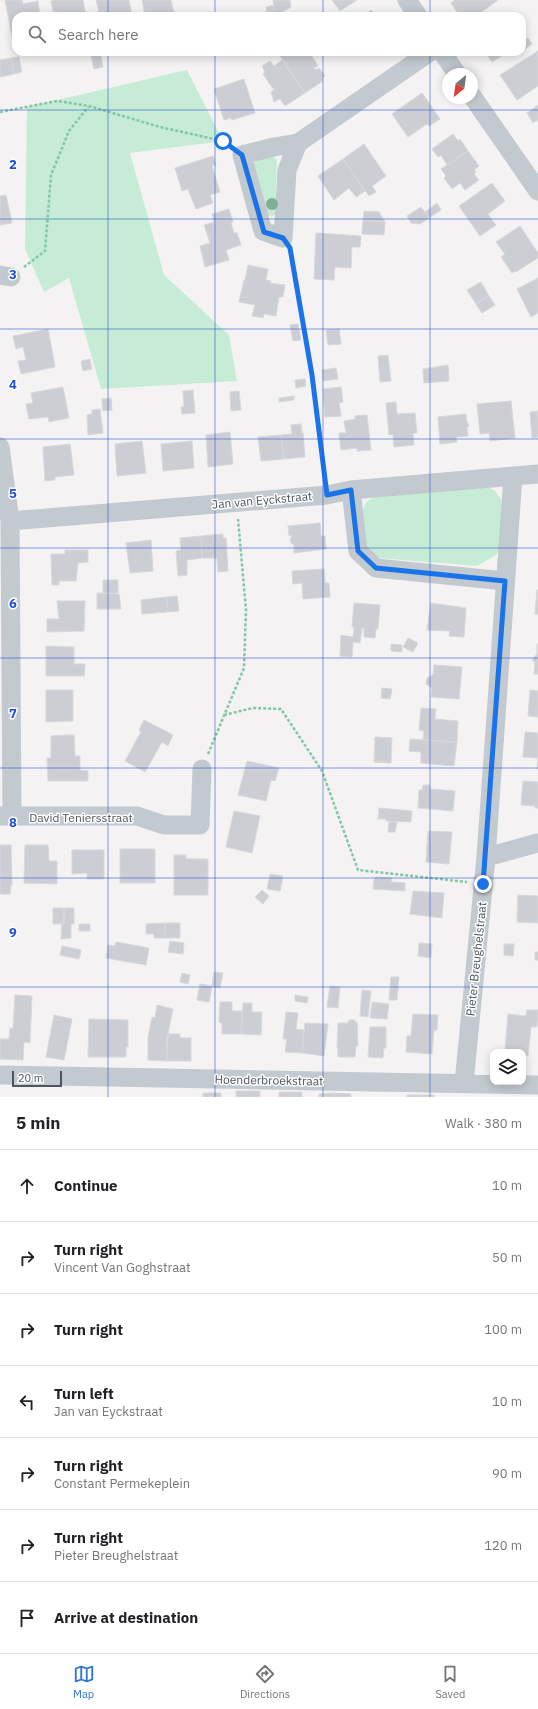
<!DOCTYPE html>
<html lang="en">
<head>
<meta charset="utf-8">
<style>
  body { margin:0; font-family:"IBM Plex Sans",sans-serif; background:#f2f2f2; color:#202124 }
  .controls { position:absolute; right:12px; bottom:12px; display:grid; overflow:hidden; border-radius:8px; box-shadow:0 2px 10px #0003 }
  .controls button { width:36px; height:36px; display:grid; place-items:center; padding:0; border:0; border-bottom:1px solid #e0e0e0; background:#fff; color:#202124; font:20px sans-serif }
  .compass { position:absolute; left:442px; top:68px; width:36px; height:36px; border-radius:50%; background:#fff; box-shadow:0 2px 10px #0003; rotate:209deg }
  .scale { position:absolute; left:12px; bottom:10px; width:50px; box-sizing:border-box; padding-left:4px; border:2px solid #4c555e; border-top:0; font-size:11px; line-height:14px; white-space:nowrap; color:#4c555e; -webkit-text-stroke:3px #fff; paint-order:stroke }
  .stop { position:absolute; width:12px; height:12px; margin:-9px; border:3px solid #1a73e8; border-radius:50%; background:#fff }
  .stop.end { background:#1a73e8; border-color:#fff; box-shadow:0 1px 4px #0008 }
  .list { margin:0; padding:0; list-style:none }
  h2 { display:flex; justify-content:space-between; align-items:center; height:52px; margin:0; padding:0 16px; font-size:17px }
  h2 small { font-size:13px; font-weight:400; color:#757577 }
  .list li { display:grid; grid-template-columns:26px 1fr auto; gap:12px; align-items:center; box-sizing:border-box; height:72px; padding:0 16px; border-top:1px solid #e0e0e0 }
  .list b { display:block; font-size:15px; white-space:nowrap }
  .list p { margin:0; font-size:13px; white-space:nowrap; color:#757577 }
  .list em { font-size:13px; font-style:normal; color:#757577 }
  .icon { flex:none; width:22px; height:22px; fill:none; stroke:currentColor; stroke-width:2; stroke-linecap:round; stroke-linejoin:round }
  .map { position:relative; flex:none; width:538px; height:1097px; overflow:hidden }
  .search { position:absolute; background:#fff; box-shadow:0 2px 10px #0003; left:12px; right:12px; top:12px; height:44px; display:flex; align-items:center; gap:10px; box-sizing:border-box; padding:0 14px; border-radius:12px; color:#757577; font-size:15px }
  .sheet { height:556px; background:#fff }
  nav { display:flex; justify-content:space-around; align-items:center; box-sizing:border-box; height:56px; border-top:1px solid #e0e0e0; background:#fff; font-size:11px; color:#757577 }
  nav a { display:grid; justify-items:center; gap:2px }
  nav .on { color:#2d74d3 }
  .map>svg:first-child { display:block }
  .green { fill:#c6ecd5 }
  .building { fill:#cdced4; stroke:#d7d8dc }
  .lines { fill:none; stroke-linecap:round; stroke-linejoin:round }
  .path { stroke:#82c7a5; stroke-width:2.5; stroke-dasharray:3 2; stroke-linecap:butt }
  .street { stroke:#c2c9cf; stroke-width:19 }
  .tree { fill:#80af98 }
  .route { stroke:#1a73e8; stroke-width:5 }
  .grid { fill:none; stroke:#1d4ed8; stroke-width:1; stroke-opacity:0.55 }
  .labels { text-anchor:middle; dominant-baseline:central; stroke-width:3; stroke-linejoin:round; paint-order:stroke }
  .street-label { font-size:12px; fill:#4c555e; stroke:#fff }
  .grid-label { font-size:13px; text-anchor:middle; font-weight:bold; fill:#1d4ed8; stroke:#fff; stroke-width:3; stroke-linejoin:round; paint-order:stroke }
</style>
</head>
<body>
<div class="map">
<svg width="538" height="1097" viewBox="0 0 538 1097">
  <rect width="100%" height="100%" fill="#f4f2f2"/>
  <path class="green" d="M187 70 223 141 130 153 164 275 229 335 237 381 101 389 69 278 44 292 25 249 27 107Z
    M269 154 277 160 275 214 272 217 268 215 253 165 258 157Z
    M483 486 494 490 501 499 503 510 500 549 495 556 477 566 378 558 365 546C364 528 355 506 374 497Z"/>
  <path class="building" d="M5 0H22L23 4 38 1 40 16H16V36L12 37Z
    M55 0H83L86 16H54L51 1Z
    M96 0H129L132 16H100Z
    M142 0H171L174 13 156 16H145Z
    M273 0H290L291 7 275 16Z
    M332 0H357L340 11Z
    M455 0H498L476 16H460L451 3Z
    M273 5 275 16H268L266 7Z
    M371 10 376 16H363Z
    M528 38 532 44 522 51V42Z
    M538 51V86L517 100 500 75Z
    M90 52H100L103 67 94 69Z
    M280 52H309L318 66 314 68 316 70 319 68 325 76 322 78 323 81 305 93 278 53Z
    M485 52H508L492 62Z
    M19 57 22 72 14 74 11 58Z
    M11 58 14 74 0 77V60Z
    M282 60 305 93 285 106 280 99 274 102 271 92 274 90 263 74 265 72 262 66 270 61 274 66Z
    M244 79 255 113 232 120 231 118 224 120 214 89Z
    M422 93 440 119 429 126 427 124 408 137 392 114Z
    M538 105V122L537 120 533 123 527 113Z
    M453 134 458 141 460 139 468 151 447 165 441 155 438 157 432 149Z
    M364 144 386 176 372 186 376 192 369 196 343 159Z
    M468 151 479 166 474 170 476 172 474 174 479 180 465 190 460 183 452 189 444 178 446 176 441 169Z
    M213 156 216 165 212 166 220 192 210 195 213 203 196 209 188 189 182 191 175 168Z
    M343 159 365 191 356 197 349 188 334 200 318 176Z
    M492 183 505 201 488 214 496 225 480 236 459 206Z
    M6 195 12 223 0 225V196Z
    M437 203 441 210 429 218 425 212Z
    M421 207 429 218 420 224 411 223 407 216Z
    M229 209 233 222 231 223 234 233H237L241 245 226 250 229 260 205 267 200 246 210 243 204 225 214 222 212 214Z
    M364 211 379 212 385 222 363 220Z
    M363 220 385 222 384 235 362 234Z
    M520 226 538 253V258L516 272 515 271 512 273 501 257 505 254 496 242Z
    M316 233 361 236 360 247H352L351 268 335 267 334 280 314 279Z
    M248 265 268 269 266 280 271 281 270 283 285 285 283 297H279L276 316 264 314 263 318 252 316 255 305 239 302 244 280H245Z
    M538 278V313L531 317 517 289Z
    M481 282 489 296 476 304 467 290Z
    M489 296 495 305 482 313 476 304Z
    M298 324 301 340 293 341 290 325Z
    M48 329 55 367 21 374 18 361 26 360 23 347 16 349 13 336Z
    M339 329 341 344 328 345 326 330Z
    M388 355 391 381 380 382 378 356Z
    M90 359 92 369 83 371 81 361Z
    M448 365 449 381 424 383 423 369Z
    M336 368 338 379 323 381 322 370Z
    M305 379 306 386 296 388 295 380Z
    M63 387 69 418 49 422 48 417 29 419 26 404 33 403 31 393Z
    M341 387 343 402 339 403 341 416 325 417 323 389Z
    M193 390 195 413 182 414 181 407H184L183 391Z
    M239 391 241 410 231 411 230 392Z
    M294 396V400L279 402V398Z
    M111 398 112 410 103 411 102 399Z
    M511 401 515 438 490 441 489 433 480 434 477 404Z
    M396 402 397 414 415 413 417 433H413L414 445 394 447 393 434 389 435 386 403Z
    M100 409 103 433 88 435 87 415 92 414V410Z
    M538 411V437L532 438 530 412Z
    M466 414 467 422 469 426 467 427 468 436 456 437 457 442 440 444 438 417Z
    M367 415 371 450 357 451V448L341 450 339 433H346L344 421 355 419V416Z
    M301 424 302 433H303L305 457 284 459 281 435 292 434 291 425Z
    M230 432 233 464 208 467 206 435Z
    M281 435 284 459 261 461 258 437Z
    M142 441 146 473 117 476 115 444Z
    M192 441 194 468 163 471 161 444Z
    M70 444 74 475 55 477V480L45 481 43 447Z
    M320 523 321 536H325L326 549 294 553V545L291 543 290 539 293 535 289 536 288 526Z
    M223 534V538H226L228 571 218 572 217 558H202L201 536Z
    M201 536 202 558 187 560V575L178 576 176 551 181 550 180 538Z
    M151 540 153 571 130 573 126 543Z
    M65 550H88V562L78 563 76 581H59V585H52L51 554H65Z
    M324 569 325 583H329L330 597 303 599 302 583 293 584 292 571Z
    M103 580H118V593H103Z
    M537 590H538V614H535Z
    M97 593 119 594 121 609H97Z
    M177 596 179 611 168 612 167 597Z
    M167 597 168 612 142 614 141 600Z
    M57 601H85L84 631 47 632V619H59Z
    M354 603 380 605 378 629H376L375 638 364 637V628H362L360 643 353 642 352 657 340 656 341 635 353 637 354 627H352Z
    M431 603 466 608 464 637 449 636 450 631 427 630Z
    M408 638 418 643 413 652 403 647Z
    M391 644 402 645V652L391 651Z
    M537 644H538V674H534L535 662 532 660 537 654Z
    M46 646 74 647V664H85L84 676H46Z
    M434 665 462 667 459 699 431 697 432 688 426 684 427 678 433 675Z
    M382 688 392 689 390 699 381 698Z
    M46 690H73V721L46 722Z
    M530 690 538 691V717L528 716Z
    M421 708 436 709 435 719 458 721 457 742 423 740 424 731 419 730Z
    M144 720 173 735 168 746 162 742 145 772 125 761 141 732 139 730Z
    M525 732 538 733V769H537L538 758 523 757Z
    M68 735H74L75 756H80V770L88 771V781H48L47 758H51V736Z
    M375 737 392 738 391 763 374 762Z
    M410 739 457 742 454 766 421 763V752L409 751Z
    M247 761 279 768 275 781 271 780 266 801 238 795Z
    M523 781 538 782V808H535V806L521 805Z
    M423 785H430V789L455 791 453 811 418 808 419 790H422Z
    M379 808 412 811 411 822 386 821V819H378Z
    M234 811 260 816 252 853 226 847Z
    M389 822H397L395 832H388Z
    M428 831 452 832 449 864 426 862Z
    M0 845H11L12 885H11L10 894H0Z
    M25 845H48L49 861H57V884L24 883Z
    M120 849H155V883H120Z
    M72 850H104V879H87V873L72 874Z
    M174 855H186V859H208V895H174Z
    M270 874 283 876 280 891 267 889Z
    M377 877 392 878 391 882 405 883V891L373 889 374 879Z
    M262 890 269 896 263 904 255 897Z
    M413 891 444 893 442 918 410 914Z
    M518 895 538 896V923L517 922Z
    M53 908H64V924H53Z
    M64 908H74V924H71V938L61 939 62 924H64Z
    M165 923V938H154V934H146V924Z
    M165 923H180V938H165Z
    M79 924H90V931H79Z
    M170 941 184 943 183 954 168 952Z
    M116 942 149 948 146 965 106 958 108 945 115 946Z
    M419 943 432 944 431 958 418 956Z
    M504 944H514L513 956 504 955Z
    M62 946 81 950 79 959 60 955Z
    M535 952H538V960H535Z
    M214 972 223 973 220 988 212 986Z
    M182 973 190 975 188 984 180 982Z
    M391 977H399L397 1000H389Z
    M200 984 212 986 209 1002 197 1000Z
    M330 986 340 987 338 1008 327 1007Z
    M362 990 371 991 368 1017 360 1016Z
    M15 995 32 996 30 1043 24 1042 23 1060 0 1059V1039H9L10 1028 13 1029Z
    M295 995 308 997 307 1003 295 1001Z
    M220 1002H232V1011H242L241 1034H222V1023L219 1022Z
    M372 1002 389 1004 387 1019 370 1018Z
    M243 1003H252V1012H262L261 1035 241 1034Z
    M157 1005 173 1009 167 1039V1061L148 1060V1038L152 1017 155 1018Z
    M527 1010H538L537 1027H531L528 1056 523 1055V1052L505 1050 508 1014 526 1016Z
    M286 1012 298 1013 296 1029 304 1030 302 1053 285 1052 287 1039H283Z
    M413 1014 438 1015 437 1030H434L432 1054 406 1052 407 1036H411Z
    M54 1015 72 1019 64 1060 46 1057Z
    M89 1019 128 1020V1047H126V1057H88Z
    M349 1020H355V1022H357L358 1046H356L355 1057H338V1048H337L338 1023H348Z
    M305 1023 328 1024 324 1056 302 1053Z
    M370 1027H386V1048H384L383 1058 368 1057Z
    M168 1034H180V1038H191V1061H167Z
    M236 1091H260V1097H236Z
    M279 1092H302V1097H279Z
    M203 1093H221V1097H203Z
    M334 1093 351 1094V1097H335Z
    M334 1093 335 1097H319V1094Z
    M407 1095H417V1097H407Z
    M417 1095H434V1097H417Z"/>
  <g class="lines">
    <path class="path" d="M0 112 57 101 89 106 160 127 223 141 228 144
      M291 252 312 375 325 479
      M24 267 45 251 51 175 69 131 88 107
      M224 715 253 708 281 709 322 771 358 870 467 882
      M208 754 244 668 246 610 238 519"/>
    <path class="street" d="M407 0 418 16
      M442 52 457 74
      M472 96 538 191
      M298 143 274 147 242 155 263 231 283 238 287 170 298 143 430 52
      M0 275 11 277
      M0 447 10 521 12 817
      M351 490 358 551 376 568 505 581
      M10 521 327 495 351 490 538 474
      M0 816H137L164 825H200L202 769
      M486 857 538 843
      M0 1075 538 1085
      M464 1083 486 857 513 476"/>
  </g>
  <circle class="tree" cx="272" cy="204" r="6"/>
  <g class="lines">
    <path class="route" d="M223 141 242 155 264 232 283 238 290 248 312 375 327 495 351 490 358 551 376 568 505 581 483 884"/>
  </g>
  <path class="grid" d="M108 0V16M215 0V16M323 0V16M430 0V16M108 52V1097M215 52V1097M323 52V1097M430 52V1097M0 110H538M0 219H538M0 329H538M0 439H538M0 548H538M0 658H538M0 768H538M0 878H538M0 987H538"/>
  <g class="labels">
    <g class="street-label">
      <text transform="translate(262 500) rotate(-5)">Jan van Eyckstraat</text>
      <text x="81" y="817">David Teniersstraat</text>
      <text transform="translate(476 959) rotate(-84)">Pieter Breughelstraat</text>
      <text transform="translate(269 1080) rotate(1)">Hoenderbroekstraat</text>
    </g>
  </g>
  <g class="grid-label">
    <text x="13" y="169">2</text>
    <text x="13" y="279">3</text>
    <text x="13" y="389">4</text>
    <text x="13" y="498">5</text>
    <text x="13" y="608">6</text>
    <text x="13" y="718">7</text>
    <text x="13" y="827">8</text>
    <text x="13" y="937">9</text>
  </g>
</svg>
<div class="controls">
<button><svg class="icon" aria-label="layers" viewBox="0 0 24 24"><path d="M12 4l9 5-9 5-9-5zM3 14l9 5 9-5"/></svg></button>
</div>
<svg class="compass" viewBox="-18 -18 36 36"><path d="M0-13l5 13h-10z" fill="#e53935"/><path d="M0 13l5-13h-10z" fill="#757577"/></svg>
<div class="scale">20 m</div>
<div class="stop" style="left:223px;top:141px"></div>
<div class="stop end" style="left:483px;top:884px"></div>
<div class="search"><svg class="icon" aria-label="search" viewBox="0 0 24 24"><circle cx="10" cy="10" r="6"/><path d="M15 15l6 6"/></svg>Search here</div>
</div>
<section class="sheet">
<h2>5 min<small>Walk · 380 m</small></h2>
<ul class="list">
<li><svg class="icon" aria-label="ahead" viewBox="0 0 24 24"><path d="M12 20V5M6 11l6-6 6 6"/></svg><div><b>Continue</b></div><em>10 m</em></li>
<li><svg class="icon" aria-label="right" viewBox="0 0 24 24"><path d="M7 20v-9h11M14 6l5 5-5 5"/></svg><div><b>Turn right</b><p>Vincent Van Goghstraat</p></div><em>50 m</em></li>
<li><svg class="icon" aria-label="right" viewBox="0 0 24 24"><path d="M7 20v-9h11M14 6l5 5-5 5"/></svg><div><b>Turn right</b></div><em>100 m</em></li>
<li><svg class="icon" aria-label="left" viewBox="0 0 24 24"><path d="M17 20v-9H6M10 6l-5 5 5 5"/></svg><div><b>Turn left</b><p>Jan van Eyckstraat</p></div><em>10 m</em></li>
<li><svg class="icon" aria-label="right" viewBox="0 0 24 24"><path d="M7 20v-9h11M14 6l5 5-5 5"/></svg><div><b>Turn right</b><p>Constant Permekeplein</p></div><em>90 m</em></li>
<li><svg class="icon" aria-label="right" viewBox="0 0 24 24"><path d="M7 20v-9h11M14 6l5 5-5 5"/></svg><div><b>Turn right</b><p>Pieter Breughelstraat</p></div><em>120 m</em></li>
<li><svg class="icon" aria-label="arrive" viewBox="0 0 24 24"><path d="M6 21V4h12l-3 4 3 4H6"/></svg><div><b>Arrive at destination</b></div></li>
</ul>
</section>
<nav>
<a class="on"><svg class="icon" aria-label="map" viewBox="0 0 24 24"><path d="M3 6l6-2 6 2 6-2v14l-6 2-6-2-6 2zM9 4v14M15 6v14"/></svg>Map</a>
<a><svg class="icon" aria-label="directions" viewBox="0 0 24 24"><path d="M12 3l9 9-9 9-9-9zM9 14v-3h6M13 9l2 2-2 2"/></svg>Directions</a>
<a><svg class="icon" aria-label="saved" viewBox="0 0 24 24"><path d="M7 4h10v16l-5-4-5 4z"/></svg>Saved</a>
</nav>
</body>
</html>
